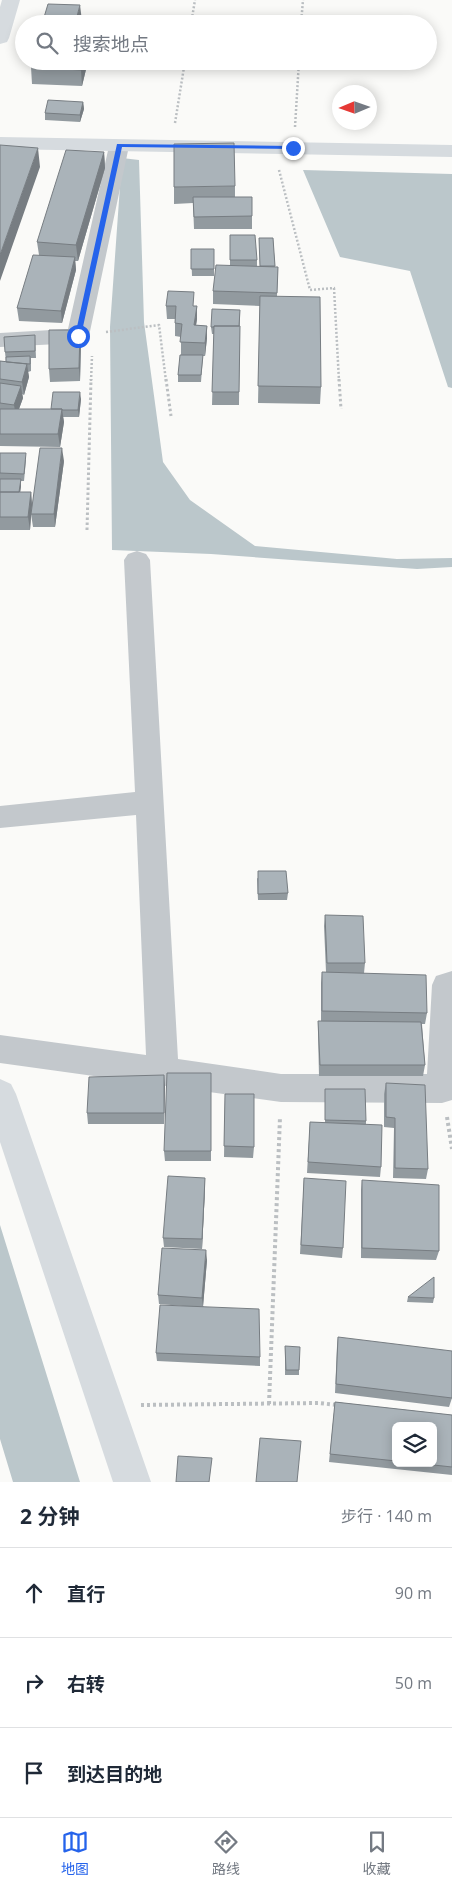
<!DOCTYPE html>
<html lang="zh">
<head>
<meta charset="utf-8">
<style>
  body { margin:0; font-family:"Open Sans","Noto Sans SC",sans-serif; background:#f6f6f7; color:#1f2937 }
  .controls { position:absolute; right:15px; bottom:15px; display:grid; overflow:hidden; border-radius:8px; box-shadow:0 2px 12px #0003 }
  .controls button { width:45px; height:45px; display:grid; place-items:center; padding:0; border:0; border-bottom:1px solid #e0e1e3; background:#fff; color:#1f2937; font:25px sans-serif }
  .compass { position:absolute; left:332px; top:85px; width:45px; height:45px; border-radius:50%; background:#fff; box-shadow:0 2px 12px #0003; rotate:268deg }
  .stop { position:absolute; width:15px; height:15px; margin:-11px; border:4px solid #2563eb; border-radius:50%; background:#fff }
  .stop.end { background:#2563eb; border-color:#fff; box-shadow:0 1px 5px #0008 }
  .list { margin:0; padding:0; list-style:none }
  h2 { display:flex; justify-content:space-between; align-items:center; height:65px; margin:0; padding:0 20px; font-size:21px }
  h2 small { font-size:16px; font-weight:400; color:#747a83 }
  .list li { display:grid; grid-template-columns:32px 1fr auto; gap:15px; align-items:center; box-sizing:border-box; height:90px; padding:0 20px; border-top:1px solid #e0e1e3 }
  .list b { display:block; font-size:19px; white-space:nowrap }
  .list em { font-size:16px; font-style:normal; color:#747a83 }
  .icon { flex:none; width:28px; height:28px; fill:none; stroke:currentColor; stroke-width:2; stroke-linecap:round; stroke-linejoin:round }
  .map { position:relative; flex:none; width:452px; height:1482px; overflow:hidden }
  .search { position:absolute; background:#fff; box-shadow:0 2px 12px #0003; left:15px; right:15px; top:15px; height:55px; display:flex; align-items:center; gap:12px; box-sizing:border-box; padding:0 18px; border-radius:28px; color:#747a83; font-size:19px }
  .sheet { height:335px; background:#fff }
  nav { display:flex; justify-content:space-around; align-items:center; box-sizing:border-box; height:70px; border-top:1px solid #e0e1e3; background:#fff; font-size:14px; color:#747a83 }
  nav a { display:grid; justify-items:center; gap:2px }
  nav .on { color:#2563eb }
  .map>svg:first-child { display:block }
  .water { fill:#bbc7cb }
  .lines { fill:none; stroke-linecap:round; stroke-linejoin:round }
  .path-far2 { stroke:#bbbfc2; stroke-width:2.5; stroke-dasharray:2 2; stroke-linecap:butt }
  .path-far1 { stroke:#bbbfc2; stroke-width:3; stroke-dasharray:2.5 2.5; stroke-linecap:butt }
  .path { stroke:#bbbfc2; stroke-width:4; stroke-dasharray:3 3; stroke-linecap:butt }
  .street { fill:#c3c8cc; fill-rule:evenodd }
  .secondary { fill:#d6dbdf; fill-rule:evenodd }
  .wall { fill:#929a9f; fill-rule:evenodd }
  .shaded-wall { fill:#777d82 }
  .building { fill:#aab3b9; stroke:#777d82 }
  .route { fill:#2563eb }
</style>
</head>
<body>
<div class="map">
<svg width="452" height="1482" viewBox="0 0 452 1482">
  <rect width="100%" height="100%" fill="#fafaf8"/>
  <path class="water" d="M122 158 139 160 144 322 163 462 190 500 255 546 397 559 452 558V567L417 569 211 554 112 550 110 327Z
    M303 170 452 174V388L448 387 410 271 340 257Z
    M0 1225 80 1482H13L0 1439Z"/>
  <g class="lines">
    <path class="path-far2" d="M191 24 195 0
      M301 24 303 0
      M175 123 185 61
      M295 127 299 61
      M279 170 310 290 334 288 339 381
      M106 332 159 325 166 381
      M91 381 92 356"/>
    <path class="path-far1" d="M166 379 171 416
      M339 379 341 409
      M87 530 91 379"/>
    <path class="path" d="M447 1117 452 1149
      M269 1404 280 1117
      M141 1405 319 1403 337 1405"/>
    <path class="street" d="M119 140 126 142 129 146 89 336 86 341 78 343 0 347V333L68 329 109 146 112 142Z
      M137 551 146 554 150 560 178 1059 281 1074H427L432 985 436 976 452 971V1100L442 1103 281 1102 0 1063V1035L146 1055 136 815 0 828V806L135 792 124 560 128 554Z"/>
    <path class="secondary" d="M2 0H20L9 38 7 42 0 44V7Z
      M0 137 452 145V157L0 149Z
      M0 1079 11 1084 16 1094 151 1482H113L0 1142Z"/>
  </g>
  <path class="wall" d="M32 61H88L82 86 32 84 31 67Z
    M83 102 84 109 80 122 45 120V113Z
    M104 152 105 168 78 261H75L76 270 62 323 19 321 17 308 39 255 37 242Z
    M235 186V197H252V229H194L193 203 174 204V187Z
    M230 235 257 260V267H260L259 238H273L275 267H278L277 296 321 387 320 404 258 403 260 306 213 304V291L230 265Z
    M191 249H214V276H192Z
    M166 306H197V319L196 325 207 326V338L205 356H203L201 382H178V375L193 355H181V337L175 336V319H167Z
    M240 310 239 405H212L214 334H212L211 327Z
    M80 330 81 342 80 381 50 382 49 369Z
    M35 335 36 358H31V371L28 372 29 377 24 395 22 394 23 398 19 409H51L81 399 79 417H63L64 422 60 447 0 446V361L6 362 5 352Z
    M0 453 26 460 24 481H21V486L20 492H31L32 505 64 461 55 527H33L31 514 30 530H0Z
    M257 878 288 893 287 900H258Z
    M325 915 365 963 364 973 427 1013 425 1024H422L425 1065 423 1076H319L318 1032V1021H321V983L322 972H326L324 926Z
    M211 1073V1161H165L164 1151Z
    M386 1083 428 1169 426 1179 393 1178 394 1128 384 1127V1094Z
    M165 1086 164 1124H88L87 1113Z
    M325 1089 366 1121V1125L381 1167 380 1177 307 1173 310 1122 325 1123Z
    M225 1094 254 1147 253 1158 224 1157Z
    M205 1178V1189L202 1249 164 1247 163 1238Z
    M304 1178 343 1248 342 1258 300 1254Z
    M362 1180 439 1251 436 1260 361 1258V1190Z
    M207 1260 203 1306 260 1357V1366L157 1361 156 1353 183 1306 159 1304 158 1295Z
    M408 1297 434 1298 433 1303 407 1302Z
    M338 1337 452 1398 449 1407 335 1393 337 1346Z
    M285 1346 299 1370V1375H285Z
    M335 1402 452 1415V1475L329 1462ZM396 1426 433 1463H396Z"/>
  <path class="shaded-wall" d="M80 5 82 21 76 20Z
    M83 61H88L82 86 81 70Z
    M83 102 84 109 80 122V115Z
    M38 148 40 167 0 281V255Z
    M104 152 105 168 78 261 76 245Z
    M75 257 76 270 62 323 61 311Z
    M197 306V319L194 338V325Z
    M207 326V338L205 356V343Z
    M80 330 81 342 80 381 79 368Z
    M27 364 29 377 24 395 22 382Z
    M21 386 23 398 16 417 14 405Z
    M80 392 81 399 79 417 78 410Z
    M62 409 64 422 60 447 58 434Z
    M62 448 64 461 55 527 54 514Z
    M21 479V486L19 501 18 494Z
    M31 492 32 505 30 530 28 517Z
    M164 1075 165 1086 164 1124Z
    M205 1178V1189L202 1249V1239Z
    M206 1250 207 1260 203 1307 202 1298Z"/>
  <path class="building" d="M48 4 80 5 76 20 94 21 93 24H42Z
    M32 61H83L81 70 31 67Z
    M48 100 83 102 80 115 45 113Z
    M234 143 235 186 174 187V144Z
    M0 145 38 148 0 255Z
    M66 150 104 152 76 245 37 242Z
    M193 197H252V216L194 217Z
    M230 235H255L257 260H230Z
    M259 238H273L275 266H260Z
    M191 249H214V269H191Z
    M33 255 75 257 61 311 17 308Z
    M216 265 278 267 277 293 213 291Z
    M168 291 194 292 193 306H197L194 325 207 326 205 343 180 342 182 324 175 323 176 306H166Z
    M260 296 320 297 321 387 258 386Z
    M212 309 240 310 239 326H214V327H211Z
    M214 326H240L239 392H212Z
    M49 330H80L79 368 49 369Z
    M35 335V351L5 352 4 337Z
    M180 355H203L201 375H178Z
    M30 356V364L6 362V357Z
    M0 361 27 364 22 382 0 379Z
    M0 383 21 386 14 405 0 403Z
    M53 392H80L78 410H62V409H51Z
    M0 409H62L58 434H0Z
    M40 448H62L54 514H31Z
    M0 453H26L24 474 0 473Z
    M0 479H21L19 492H0Z
    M0 492H31L28 517H0Z
    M258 871H286L288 893 258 894Z
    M325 915 363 916 365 963H327Z
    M322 972 426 975 427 1013 322 1011Z
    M318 1021 421 1022 425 1065H320Z
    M167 1073H211V1151H164Z
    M164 1075V1113H87L89 1077Z
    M386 1083 425 1085 428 1169 395 1168V1118L386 1117Z
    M325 1089H365L366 1121 325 1120Z
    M225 1094H254V1147L224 1146Z
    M310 1122 382 1125 381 1167 308 1162Z
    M168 1176 205 1178 202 1239 163 1238Z
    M304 1178 346 1181 343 1248 301 1245Z
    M362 1180 439 1185V1251L362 1248Z
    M162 1248 206 1250 202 1298 158 1295Z
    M434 1277V1298L408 1297Z
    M160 1305 259 1309 260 1357 156 1353Z
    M338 1337 452 1351V1398L336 1384Z
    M285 1346 300 1347 299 1370H286Z
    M335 1402 452 1415V1467L415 1463H433V1426H396V1461L330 1454Z
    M260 1438 301 1441 297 1482H256Z
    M178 1456 212 1458 209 1482H176Z"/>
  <path class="route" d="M117 144 293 146 296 148 293 149 122 147 81 336 78 338 75 336Z"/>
</svg>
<div class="controls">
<button><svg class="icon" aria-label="layers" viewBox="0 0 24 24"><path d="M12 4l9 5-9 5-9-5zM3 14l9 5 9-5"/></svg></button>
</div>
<svg class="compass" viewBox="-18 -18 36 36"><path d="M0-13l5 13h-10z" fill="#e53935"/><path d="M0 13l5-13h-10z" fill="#747a83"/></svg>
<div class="stop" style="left:78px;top:336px"></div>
<div class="stop end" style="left:293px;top:148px"></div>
<div class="search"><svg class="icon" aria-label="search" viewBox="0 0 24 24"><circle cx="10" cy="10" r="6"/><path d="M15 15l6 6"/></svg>搜索地点</div>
</div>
<section class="sheet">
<h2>2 分钟<small>步行 · 140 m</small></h2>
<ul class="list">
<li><svg class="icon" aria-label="ahead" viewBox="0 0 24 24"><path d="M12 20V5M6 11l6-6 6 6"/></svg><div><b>直行</b></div><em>90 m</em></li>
<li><svg class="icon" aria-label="right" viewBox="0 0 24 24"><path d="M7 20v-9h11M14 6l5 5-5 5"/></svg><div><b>右转</b></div><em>50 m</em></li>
<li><svg class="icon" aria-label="arrive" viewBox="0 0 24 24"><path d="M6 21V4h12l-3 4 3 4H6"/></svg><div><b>到达目的地</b></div></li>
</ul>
</section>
<nav>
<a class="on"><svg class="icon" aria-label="map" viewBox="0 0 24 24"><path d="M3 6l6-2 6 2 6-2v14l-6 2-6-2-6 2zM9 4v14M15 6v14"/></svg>地图</a>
<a><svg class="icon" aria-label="directions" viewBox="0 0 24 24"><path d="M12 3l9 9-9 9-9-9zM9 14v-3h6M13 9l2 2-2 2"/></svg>路线</a>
<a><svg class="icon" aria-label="saved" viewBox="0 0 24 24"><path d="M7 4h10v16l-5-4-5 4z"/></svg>收藏</a>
</nav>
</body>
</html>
